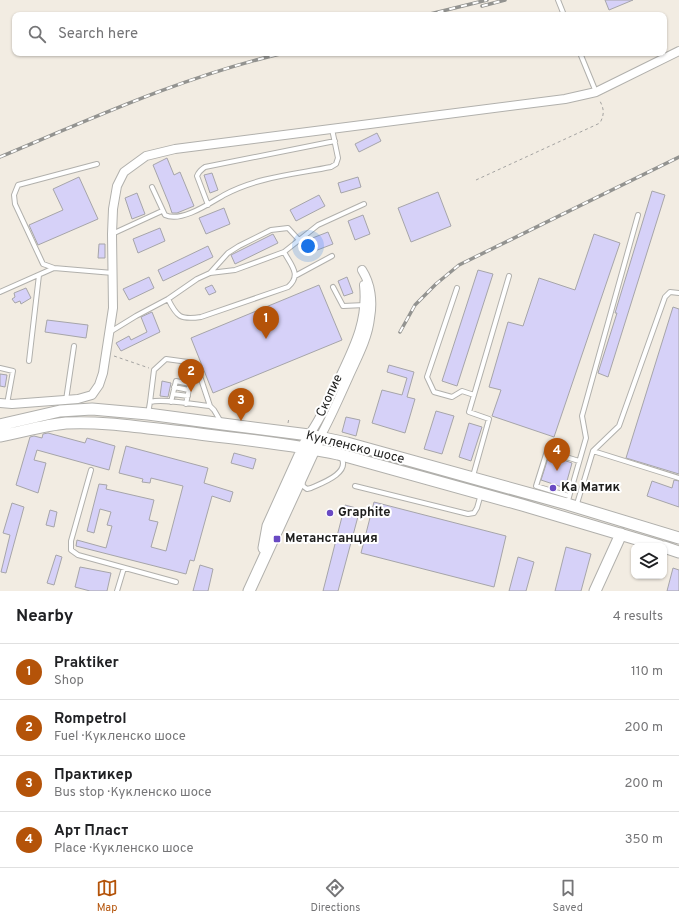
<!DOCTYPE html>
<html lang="en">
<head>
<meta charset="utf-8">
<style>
  body { margin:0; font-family:Overpass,sans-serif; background:#f6f6f6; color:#202124 }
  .controls { position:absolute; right:12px; bottom:12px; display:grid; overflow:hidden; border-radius:8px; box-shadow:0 1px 3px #0004 }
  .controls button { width:36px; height:36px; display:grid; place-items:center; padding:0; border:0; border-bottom:1px solid #e0e0e0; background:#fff; color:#202124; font:20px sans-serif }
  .you { position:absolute; left:308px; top:246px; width:14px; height:14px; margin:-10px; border:3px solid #fff; border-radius:50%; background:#1a73e8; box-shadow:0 0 0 6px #1a73e833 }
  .badge { display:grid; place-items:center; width:26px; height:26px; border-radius:50%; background:#b45309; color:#fff; font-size:13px; font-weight:700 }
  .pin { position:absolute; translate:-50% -33px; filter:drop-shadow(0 1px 2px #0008) }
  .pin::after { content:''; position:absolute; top:21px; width:14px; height:12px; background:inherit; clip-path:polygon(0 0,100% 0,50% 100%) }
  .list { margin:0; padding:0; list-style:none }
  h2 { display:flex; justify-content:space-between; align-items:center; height:52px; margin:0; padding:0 16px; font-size:17px }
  h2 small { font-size:13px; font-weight:400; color:#757577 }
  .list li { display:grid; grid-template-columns:26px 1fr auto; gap:12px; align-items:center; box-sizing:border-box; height:56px; padding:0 16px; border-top:1px solid #e0e0e0 }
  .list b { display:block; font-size:15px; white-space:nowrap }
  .list p { margin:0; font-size:13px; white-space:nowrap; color:#757577 }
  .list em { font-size:13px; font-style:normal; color:#757577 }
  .icon { flex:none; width:22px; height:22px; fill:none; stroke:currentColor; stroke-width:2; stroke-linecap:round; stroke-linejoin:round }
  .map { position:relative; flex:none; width:679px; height:591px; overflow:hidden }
  .search { position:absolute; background:#fff; box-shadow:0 1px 3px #0004; left:12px; right:12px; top:12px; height:44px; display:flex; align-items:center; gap:10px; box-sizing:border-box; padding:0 14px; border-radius:8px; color:#757577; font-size:15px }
  .sheet { height:276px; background:#fff }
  nav { display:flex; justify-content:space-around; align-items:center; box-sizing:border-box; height:56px; border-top:1px solid #e0e0e0; background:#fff; font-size:11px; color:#757577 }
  nav a { display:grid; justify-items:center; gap:2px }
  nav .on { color:#b45309 }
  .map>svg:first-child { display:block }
  .built { fill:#f2ece2; fill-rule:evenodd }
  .building { fill:#d6d1f8; stroke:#a6a5a9 }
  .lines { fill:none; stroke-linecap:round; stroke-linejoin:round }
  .lane-casing { stroke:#b1b0ac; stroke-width:6 }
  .street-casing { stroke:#b1b0ac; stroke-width:10 }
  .secondary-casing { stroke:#b1b0ac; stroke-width:13 }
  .path { stroke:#a4a3a1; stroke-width:1; stroke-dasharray:3 3; stroke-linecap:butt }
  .lane { stroke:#fff; stroke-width:4 }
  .street { stroke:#fff; stroke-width:8 }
  .secondary { stroke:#fff; stroke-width:11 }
  .rail-casing { stroke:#939390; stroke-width:3.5 }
  .rail { stroke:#fff; stroke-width:2; stroke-dasharray:6; stroke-linecap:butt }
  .poi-dot { fill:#694ac3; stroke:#fff; stroke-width:1.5 }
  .labels { text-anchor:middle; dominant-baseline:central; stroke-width:4; stroke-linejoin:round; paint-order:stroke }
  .street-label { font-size:13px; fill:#1e1e1d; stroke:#fff }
  .poi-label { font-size:13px; font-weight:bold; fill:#1e1e1d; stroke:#fff; text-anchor:start }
</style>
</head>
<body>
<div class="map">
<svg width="679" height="591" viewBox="0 0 679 591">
  <rect width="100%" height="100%" fill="#faf9f5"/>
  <path class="built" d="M0 0H679V591H0ZM15 15H664V53H15ZM634 546H664V576H634Z"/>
  <path class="building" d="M605 0H633L609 10Z
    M377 133 381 141 359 152 355 144Z
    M167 158 174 175 180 172 194 206 177 213H172L169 204 153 165Z
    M212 173 218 190 210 193 204 175Z
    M79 177 98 219 38 245 29 225 63 210 53 189Z
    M358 177 361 187 341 193 338 183Z
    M652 191 665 195 608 377 598 373 617 313H615Z
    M438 192 451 226 411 242 398 208Z
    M137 193 145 214 132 219 125 198Z
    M319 195 325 206 296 221 290 210Z
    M224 208 230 224 206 234 199 218Z
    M363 215 370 234 355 240 348 221Z
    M160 228 165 241 138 253 133 239Z
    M328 232 333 244 307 254 302 242Z
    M273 234 278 243 235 264 231 255Z
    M594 234 620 243 554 437 492 416 501 390 489 387 508 322 523 326 539 278 575 290Z
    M99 244H105V258H98Z
    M208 246 213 257 163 281 158 270Z
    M478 270 493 274 457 386 442 381Z
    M149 277 154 288 129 300 123 289Z
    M347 277 353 293 344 296 338 281Z
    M212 285 216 292 209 295 205 288Z
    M319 285 342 340 213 393 191 338Z
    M26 288 31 298 21 304 20 301 15 303 12 299 15 297 14 293Z
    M673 307 679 309V474L626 458Z
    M152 312 160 332 121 351 116 343 129 336 131 340 147 332 141 317Z
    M47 320 88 325 86 338 45 332Z
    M389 365 414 372 407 397 415 399 405 433 372 423 382 390 402 395 407 378 387 372Z
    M0 374 7 375 5 387 0 386Z
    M162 381 171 383 168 397 160 396Z
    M436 411 454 416 442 454 424 449Z
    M346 417 360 420 356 436 342 432Z
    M469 423 482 427 471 461 459 457Z
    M48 433 85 443 87 438 115 446 109 470 37 450 34 460 46 463 38 493 16 485 30 437 34 436 42 438 43 434Z
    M126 446 208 468 204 483 233 492 230 502 212 496 194 561 190 560 186 574 76 546 77 540 106 548 112 526 107 525 111 512 100 509 94 533 87 531 99 484 107 485 106 489 154 500 149 520 158 522 151 547 166 551 183 486 151 478 150 483 142 482 143 479 119 473Z
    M234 453 256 459 253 469 231 463Z
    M549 455 572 463 565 488 541 480Z
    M674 480 679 481V507L647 496 652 481 672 488Z
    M374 502 506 536 494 587 361 553Z
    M12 503 24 507 6 573 1 572 10 535 3 533Z
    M345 505 360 509 338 591H323Z
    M50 510 57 512 54 527 46 525Z
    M566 547 591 554 581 591H555Z
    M56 555 62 557 54 585 47 583Z
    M518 557 534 562 526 591H509Z
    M200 565 213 569 208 591H193Z
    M80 567 111 573 107 591H90L75 587Z
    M673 568 679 570V591H667Z"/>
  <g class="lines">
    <defs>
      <path id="lane" d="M558 0 564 15
        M580 53 596 92
        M97 164 18 185 14 195 15 204 43 264 54 268 113 273
        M152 187 165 215C181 223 210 203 224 195 257 177 296 174 331 167L336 164 338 158 332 129
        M208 205 197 176C199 171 201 170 205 167L335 141
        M112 234 162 211
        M210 273 228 253 239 246 271 230 288 228 299 240
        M295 276 332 256
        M333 287 343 306 365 305
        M457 288 427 377 434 392 452 397 462 391 474 395
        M0 292 54 268
        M168 299C177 317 180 320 201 317L288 287C302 275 291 265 284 252
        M110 332 136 316 168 299 197 279 210 273 235 270 284 252 318 225 364 204
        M29 361 39 275
        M0 368 13 371 7 404
        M174 387 189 390
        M173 394 188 396
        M66 400 74 346
        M150 402 154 370 166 359 188 362 198 370 210 406
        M171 402 176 381 190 384 186 404
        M148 414 150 402C164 398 194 405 210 406L214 410 221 422
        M593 451 679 478
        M91 470 71 541V550L78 555 176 582
        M473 476 489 419 469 412 509 276
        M302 481 303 486 307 489 311 488C322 483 351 473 341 457
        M355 486 468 514 474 513 477 508 481 494
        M569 496 536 486 547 451 579 461
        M567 504 586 438 582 416 638 215
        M576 507 593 451 619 426 665 297 670 292 679 293
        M117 591 124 568"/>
      <path id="street" d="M0 403 12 404 78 399 92 395 99 385 103 373 113 308 112 234 113 209 117 186 124 172 146 156 175 149 565 99 596 92 679 51
        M309 435C321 418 329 400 338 381 353 349 368 322 364 285
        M320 437C331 417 340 396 349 376 357 358 368 338 370 318 373 302 371 284 362 270"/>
      <path id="secondary" d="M0 425 60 411 92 409 148 414 223 424 309 435 347 443 567 504 679 538
        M0 436C22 432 44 425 66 423 105 421 145 428 184 432 236 439 287 443 338 454L522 505 660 546
        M664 547 679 552
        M264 548 268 526 306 442
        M249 591 317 443
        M595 591 621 534"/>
    </defs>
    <use href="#lane" class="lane-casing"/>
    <use href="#street" class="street-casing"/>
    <use href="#secondary" class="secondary-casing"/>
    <path class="path" d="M476 180 600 123C605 113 604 109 599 99
      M114 356 149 368
      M288 423 289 418"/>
    <use href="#lane" class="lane"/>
    <use href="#street" class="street"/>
    <use href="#secondary" class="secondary"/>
    <defs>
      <path id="rail" d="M482 6 505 0
        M426 15 487 0
        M0 157C93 118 185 76 284 53
        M400 332 415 305 436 284 459 265 679 157"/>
    </defs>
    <use href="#rail" class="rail-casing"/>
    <use href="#rail" class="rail"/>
  </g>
  <g class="poi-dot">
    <circle cx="553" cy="488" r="4"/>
    <circle cx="330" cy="513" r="4"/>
    <rect x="273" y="535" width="8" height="8" rx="2"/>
  </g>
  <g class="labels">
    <g class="street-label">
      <text transform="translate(330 396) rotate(-65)">Скопие</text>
      <text transform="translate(355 448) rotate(14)">Кукленско шосе</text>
    </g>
    <g class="poi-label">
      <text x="561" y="488">Ка Матик</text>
      <text x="338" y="513">Graphite</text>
      <text x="285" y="539">Метанстанция</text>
    </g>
  </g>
</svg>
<div class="controls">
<button><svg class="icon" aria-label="layers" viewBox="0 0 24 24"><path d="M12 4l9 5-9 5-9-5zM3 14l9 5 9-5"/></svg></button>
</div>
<div class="you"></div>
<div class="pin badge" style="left:266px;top:339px">1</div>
<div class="pin badge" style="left:191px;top:392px">2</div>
<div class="pin badge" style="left:241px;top:421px">3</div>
<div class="pin badge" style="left:557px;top:471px">4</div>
<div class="search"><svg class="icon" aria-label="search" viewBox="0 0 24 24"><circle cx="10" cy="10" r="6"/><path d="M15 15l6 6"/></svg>Search here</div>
</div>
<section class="sheet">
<h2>Nearby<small>4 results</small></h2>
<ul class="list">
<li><span class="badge">1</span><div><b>Praktiker</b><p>Shop</p></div><em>110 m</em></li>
<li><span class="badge">2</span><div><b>Rompetrol</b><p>Fuel · Кукленско шосе</p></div><em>200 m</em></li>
<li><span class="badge">3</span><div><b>Практикер</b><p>Bus stop · Кукленско шосе</p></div><em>200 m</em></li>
<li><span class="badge">4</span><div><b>Арт Пласт</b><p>Place · Кукленско шосе</p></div><em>350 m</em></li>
</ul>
</section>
<nav>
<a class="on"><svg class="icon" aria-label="map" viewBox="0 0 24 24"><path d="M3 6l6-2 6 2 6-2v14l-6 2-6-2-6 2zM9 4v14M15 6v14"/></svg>Map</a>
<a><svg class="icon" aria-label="directions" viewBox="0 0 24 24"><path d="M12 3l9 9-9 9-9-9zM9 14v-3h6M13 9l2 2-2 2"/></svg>Directions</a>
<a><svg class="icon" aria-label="saved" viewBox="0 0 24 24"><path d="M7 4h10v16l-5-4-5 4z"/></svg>Saved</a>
</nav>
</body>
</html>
